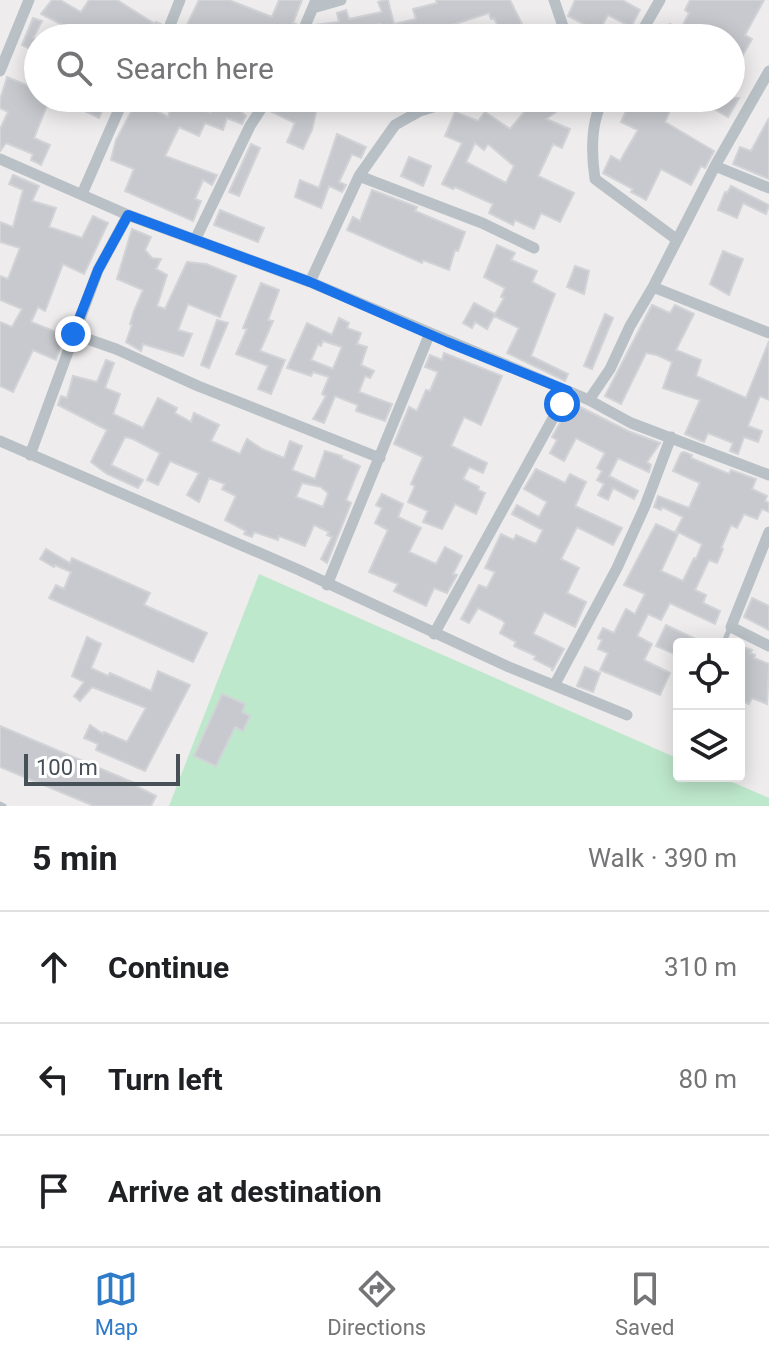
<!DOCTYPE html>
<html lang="en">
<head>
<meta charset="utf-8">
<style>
  body { margin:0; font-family:Roboto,sans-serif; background:#f2f2f2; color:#202124 }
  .controls { position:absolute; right:24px; bottom:24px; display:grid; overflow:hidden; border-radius:8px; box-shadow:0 4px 20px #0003 }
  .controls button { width:72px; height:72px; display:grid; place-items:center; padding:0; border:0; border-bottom:2px solid #e0e0e0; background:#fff; color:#202124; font:40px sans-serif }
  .scale { position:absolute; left:24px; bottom:20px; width:156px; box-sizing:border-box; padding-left:8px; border:4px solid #475057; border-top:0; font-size:22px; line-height:28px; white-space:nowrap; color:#475057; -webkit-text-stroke:6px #fff; paint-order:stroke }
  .stop { position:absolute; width:24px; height:24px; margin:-18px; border:6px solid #1a73e8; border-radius:50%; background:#fff }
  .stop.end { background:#1a73e8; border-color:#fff; box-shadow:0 2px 8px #0008 }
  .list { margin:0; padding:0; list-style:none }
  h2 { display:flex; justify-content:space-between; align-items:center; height:104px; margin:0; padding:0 32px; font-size:34px }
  h2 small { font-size:26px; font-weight:400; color:#757577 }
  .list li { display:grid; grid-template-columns:52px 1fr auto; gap:24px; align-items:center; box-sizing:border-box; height:112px; padding:0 32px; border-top:2px solid #e0e0e0 }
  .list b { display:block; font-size:30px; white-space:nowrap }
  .list em { font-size:26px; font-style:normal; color:#757577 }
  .icon { flex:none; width:44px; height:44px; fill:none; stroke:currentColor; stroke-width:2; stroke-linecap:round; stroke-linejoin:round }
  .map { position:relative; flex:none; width:769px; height:806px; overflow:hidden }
  .search { position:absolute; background:#fff; box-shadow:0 4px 20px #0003; left:24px; right:24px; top:24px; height:88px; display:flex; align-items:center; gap:20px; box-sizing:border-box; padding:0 28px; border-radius:44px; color:#757577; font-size:30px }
  .sheet { height:440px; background:#fff }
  nav { display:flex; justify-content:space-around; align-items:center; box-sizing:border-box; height:112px; border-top:2px solid #e0e0e0; background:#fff; font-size:22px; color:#757577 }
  nav a { display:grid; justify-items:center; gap:4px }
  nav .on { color:#2e7bc7 }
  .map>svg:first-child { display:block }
  .grass { fill:#bee8cc }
  .building { fill:#c7c9ce; stroke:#d1d3d7; stroke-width:2; fill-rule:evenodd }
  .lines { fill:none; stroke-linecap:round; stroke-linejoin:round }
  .lane { stroke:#b9c1c7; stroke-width:5 }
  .street { stroke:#b9c1c7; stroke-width:11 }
  .route { stroke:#1a73e8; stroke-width:10 }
</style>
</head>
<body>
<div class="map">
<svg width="769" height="806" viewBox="0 0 769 806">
  <rect width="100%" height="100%" fill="#eeecec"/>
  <path class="grass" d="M259 574 679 759V776H718L769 798V806H169Z"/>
  <path class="building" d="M52 0H60L81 12 89 0H117L155 24 156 22 161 24 157 38H54L61 24 41 14Z
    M199 0H229L272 17 279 0H302L293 23 296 24 291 38H262L251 33 249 38H188L182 35Z
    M385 0H388L394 24 416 19 413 9 437 3 436 0H510L522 24 502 34 494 18 491 19 489 13 433 31 434 35 422 38H383L380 24 350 30 352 38H314L315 25 339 22 337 13 346 10 349 19 382 12 378 2Z
    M575 0H622L640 10 631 27 608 15 595 38H588L580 33 584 24 568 16Z
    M690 0H764L745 35 752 39 731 75V38H663L670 24 681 29 689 13 685 10Z
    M33 18 42 21 33 38 38 40V53L22 45Z
    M7 77 38 90V98H50L34 138 50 145 41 165 31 160 33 154 6 143 0 151V129L8 112 0 108V100Z
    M58 98H108L99 118Z
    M174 98H191L189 105 211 113 216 102 238 109 246 116 242 124 227 118 223 130 205 123 199 136 179 127 165 156 217 175 212 185 203 180 195 199 201 201 193 221 125 191 134 169 111 160 116 140 137 101 168 117Z
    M276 98H285L300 106 302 98H319L312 130 303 149 287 142 295 123 270 111Z
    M528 98H563L567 104 546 119 570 129 562 148 553 144 538 176 574 193 560 222 541 213 534 229 515 220 513 225 489 213 493 204 455 187 453 189 442 184 462 143 445 136 455 112 478 121 485 112 510 129 532 103ZM475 143 484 150 488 144 514 166 506 183 466 162Z
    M632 98H675L665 122 714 151 705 168 701 166 691 185 661 169 646 200 631 192 633 189 603 173 611 156 620 161 638 130 621 122Z
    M696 98H739L728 117Z
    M769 118V179L733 164 740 147 751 151Z
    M337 134 366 147 361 158 352 154 339 182 346 185 342 192 329 186 321 208 295 197 300 180 319 188Z
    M251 144 260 148 239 196 229 192Z
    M409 157 431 166 423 186 401 176Z
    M13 175 39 186 32 201 56 208 49 227 82 238 93 216 108 223 84 274 63 264 45 311 38 307 31 322 64 335 56 360 33 350 13 392 0 386V322L12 327 22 309 0 300V276L8 279 20 248 0 242V222L13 227 23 190 9 184Z
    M731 186 769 205 766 214 743 203 737 218 718 210 725 192 727 193Z
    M372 190 417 207 415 211 465 232 458 251 455 250 449 270 423 260 422 263 347 230 353 217 360 221Z
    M220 210 264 228 258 242 214 225Z
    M132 229 151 237 145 250 152 258 161 259 156 269 167 275 157 306 165 309 187 262 206 264 236 276 220 317 188 304 178 330 192 334 183 356 143 344 141 351 126 342 132 325 130 324 134 311 143 290 117 279Z
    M497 245 515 253 511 260 537 271 532 282 555 294 531 356 568 374 565 381 507 353 519 328 494 316 504 298 501 297 505 288 484 277Z
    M723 251 743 259 729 295 710 284Z
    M575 266 589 271 584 294 567 287Z
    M261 283 279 290 268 320 273 321 260 351 285 360 271 394 258 389 268 366 236 354 247 329 243 328Z
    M474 303 495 314 487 329 475 322 472 328 463 323Z
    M652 305 670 313 675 305 694 314 676 350 701 360 696 376 746 398 769 341V400L760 396 748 426 762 431 758 442 744 437 738 454 730 451 733 443 708 433 704 442 685 434 700 400 663 388 672 362 657 355 646 353 621 404 605 396Z
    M605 314 613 318 592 369 584 366Z
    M339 318 349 323 347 328 361 333 357 344 367 347 361 365 374 371 370 378 365 376 359 392 392 404 385 421 356 411 358 405 335 396 324 423 313 419 326 396 322 394 329 377 313 372 311 376 287 368 307 323 332 335ZM323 341 342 347 333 369 311 360 318 344 321 346Z
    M217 320 228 323 209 368 201 365Z
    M444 353 502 376 481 425 464 417 451 446 487 463 483 473 469 467 463 479 479 487 478 490 485 493 476 514 455 504 442 529 423 522 428 511 408 502 415 486 411 484 423 457 394 444 409 407 417 411 426 390 430 391 438 372 425 367 430 355 442 360Z
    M106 360 114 363 105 388 120 394 113 414 143 428 158 398 177 408 175 413 191 422 194 413 219 425 211 441 240 454 247 439 262 449 284 458 290 441 302 446 292 470 315 479 325 451 342 456 341 458 360 466 346 500 351 503 327 563 321 559 332 537 327 535 329 532 314 525 305 546 279 536 278 540 254 532 252 537 244 534 246 531 225 520 236 496 222 489 225 484 209 478 199 502 187 495 199 473 170 461 158 485 147 480 160 453 133 439 125 437 111 465 143 480 138 488 107 474 91 462 107 430 58 405 61 396 67 398 73 376 97 382ZM302 483 321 487 328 493 323 507 296 497Z
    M576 405 628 431 660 443 647 462 651 465 649 472 618 458 609 476 638 491 634 499 613 488 608 500 598 495 604 484 597 480 602 471 597 468 605 453 576 438 564 461 550 453 557 440 552 437 567 411 572 413Z
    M684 452 692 455 691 458 729 474 731 470 756 479 752 489 767 496 765 501 769 503V512L762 509 757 519 744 514 737 528 731 525 721 548 723 549 717 563 709 560 695 590 706 595 703 603 720 611 715 624 670 603 661 620 648 614 637 636 652 644 644 660 670 673 660 695 600 670 608 653 598 649 602 640 598 638 603 628 614 633 626 609 635 614 645 594 624 585 656 524 678 534 661 571 683 581 694 558 696 559 702 544 676 531 683 517 662 507 661 510 654 507 658 496 689 508 700 483 673 471 681 453Z
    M536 469 565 483 570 474 586 482 575 506 622 528 613 545 577 527 561 559 579 568 567 593 586 602 575 627 544 612 533 634 564 649 552 671V668L534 659 536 656 514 646 516 642 500 633 505 623 502 620 478 608 469 623 461 619 479 585 487 588 495 572 485 568 501 534 514 540 516 535 536 544 543 530 512 514 517 505 539 517 547 502 524 489Z
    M382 494 403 504 398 517 421 528 409 552 436 564 445 547 462 556 453 574 457 575 447 593 434 588 426 606 394 591 398 584 369 572 388 530 375 523 382 508 376 505Z
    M46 549 70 563 72 558 150 593 144 605 207 633 193 662 49 598 56 585 64 589 71 572 55 565 54 567 40 559Z
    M752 598 769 606V630L744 617Z
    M666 625 674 629 706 644H679V656L656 646Z
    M87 637 101 644 91 668 108 676 110 673 151 691 158 671 190 685 145 771 96 750 98 744 84 738 90 725 103 734 104 732 127 742 146 708 92 687 80 701 74 696 84 682 72 676Z
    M743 647 752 650 750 653 755 655 754 658 769 664 767 704 752 698 749 704 739 700V656Z
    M585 667 600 673 593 692 577 686Z
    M222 694 245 704 242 712 250 716 243 731 235 727 216 766 194 756Z
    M0 726 137 784 136 786 156 796 151 806H94L0 767Z"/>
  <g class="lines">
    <path class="lane" d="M723 644 730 628
      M0 804 4 806"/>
    <path class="street" d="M554 0 567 38
      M313 8 341 0
      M165 38 180 0
      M300 38 316 0
      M638 38 660 0
      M0 71 29 0
      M604 98C590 122 591 152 595 179L676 239
      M0 159 128 215 310 282 589 400 631 423 769 475
      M715 166 769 188
      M359 176 482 223 534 248
      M82 194 124 98
      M195 240 250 126 268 98
      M310 282 359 176 395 125 420 111 463 98
      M653 287 769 333
      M73 334 116 349 198 386 380 458
      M589 400 610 369 630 326 653 287 715 166 769 71
      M0 441 299 570 509 667 627 715
      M30 455 98 270 128 215
      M769 532 731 627 769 646
      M327 585 430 333
      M434 634 568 391
      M555 684 617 568 645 506 671 437"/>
  </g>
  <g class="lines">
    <path class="route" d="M73 334 98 270 128 215 310 282 447 342 568 391 562 404"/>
  </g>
</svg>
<div class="controls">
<button><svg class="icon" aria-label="locate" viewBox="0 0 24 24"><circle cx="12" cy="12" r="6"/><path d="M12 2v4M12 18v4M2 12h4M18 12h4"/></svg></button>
<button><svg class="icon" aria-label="layers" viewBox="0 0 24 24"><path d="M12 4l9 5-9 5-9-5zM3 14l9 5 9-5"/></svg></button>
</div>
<div class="scale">100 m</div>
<div class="stop" style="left:562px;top:404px"></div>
<div class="stop end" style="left:73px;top:334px"></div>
<div class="search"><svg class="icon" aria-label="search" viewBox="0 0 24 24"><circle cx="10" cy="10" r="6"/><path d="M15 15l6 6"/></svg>Search here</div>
</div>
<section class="sheet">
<h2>5 min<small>Walk · 390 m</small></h2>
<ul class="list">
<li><svg class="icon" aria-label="ahead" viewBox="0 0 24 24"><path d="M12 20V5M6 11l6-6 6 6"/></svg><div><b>Continue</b></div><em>310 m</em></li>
<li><svg class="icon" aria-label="left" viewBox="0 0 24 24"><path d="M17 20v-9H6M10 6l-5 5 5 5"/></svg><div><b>Turn left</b></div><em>80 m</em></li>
<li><svg class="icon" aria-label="arrive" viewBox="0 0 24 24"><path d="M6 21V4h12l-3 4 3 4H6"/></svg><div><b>Arrive at destination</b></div></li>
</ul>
</section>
<nav>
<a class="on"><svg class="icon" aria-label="map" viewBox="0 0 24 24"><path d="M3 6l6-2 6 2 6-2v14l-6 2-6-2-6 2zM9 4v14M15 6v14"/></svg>Map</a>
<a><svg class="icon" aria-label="directions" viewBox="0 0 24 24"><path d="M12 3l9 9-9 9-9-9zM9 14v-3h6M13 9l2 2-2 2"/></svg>Directions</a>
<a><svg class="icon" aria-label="saved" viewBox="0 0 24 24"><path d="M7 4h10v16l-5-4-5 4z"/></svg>Saved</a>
</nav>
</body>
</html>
